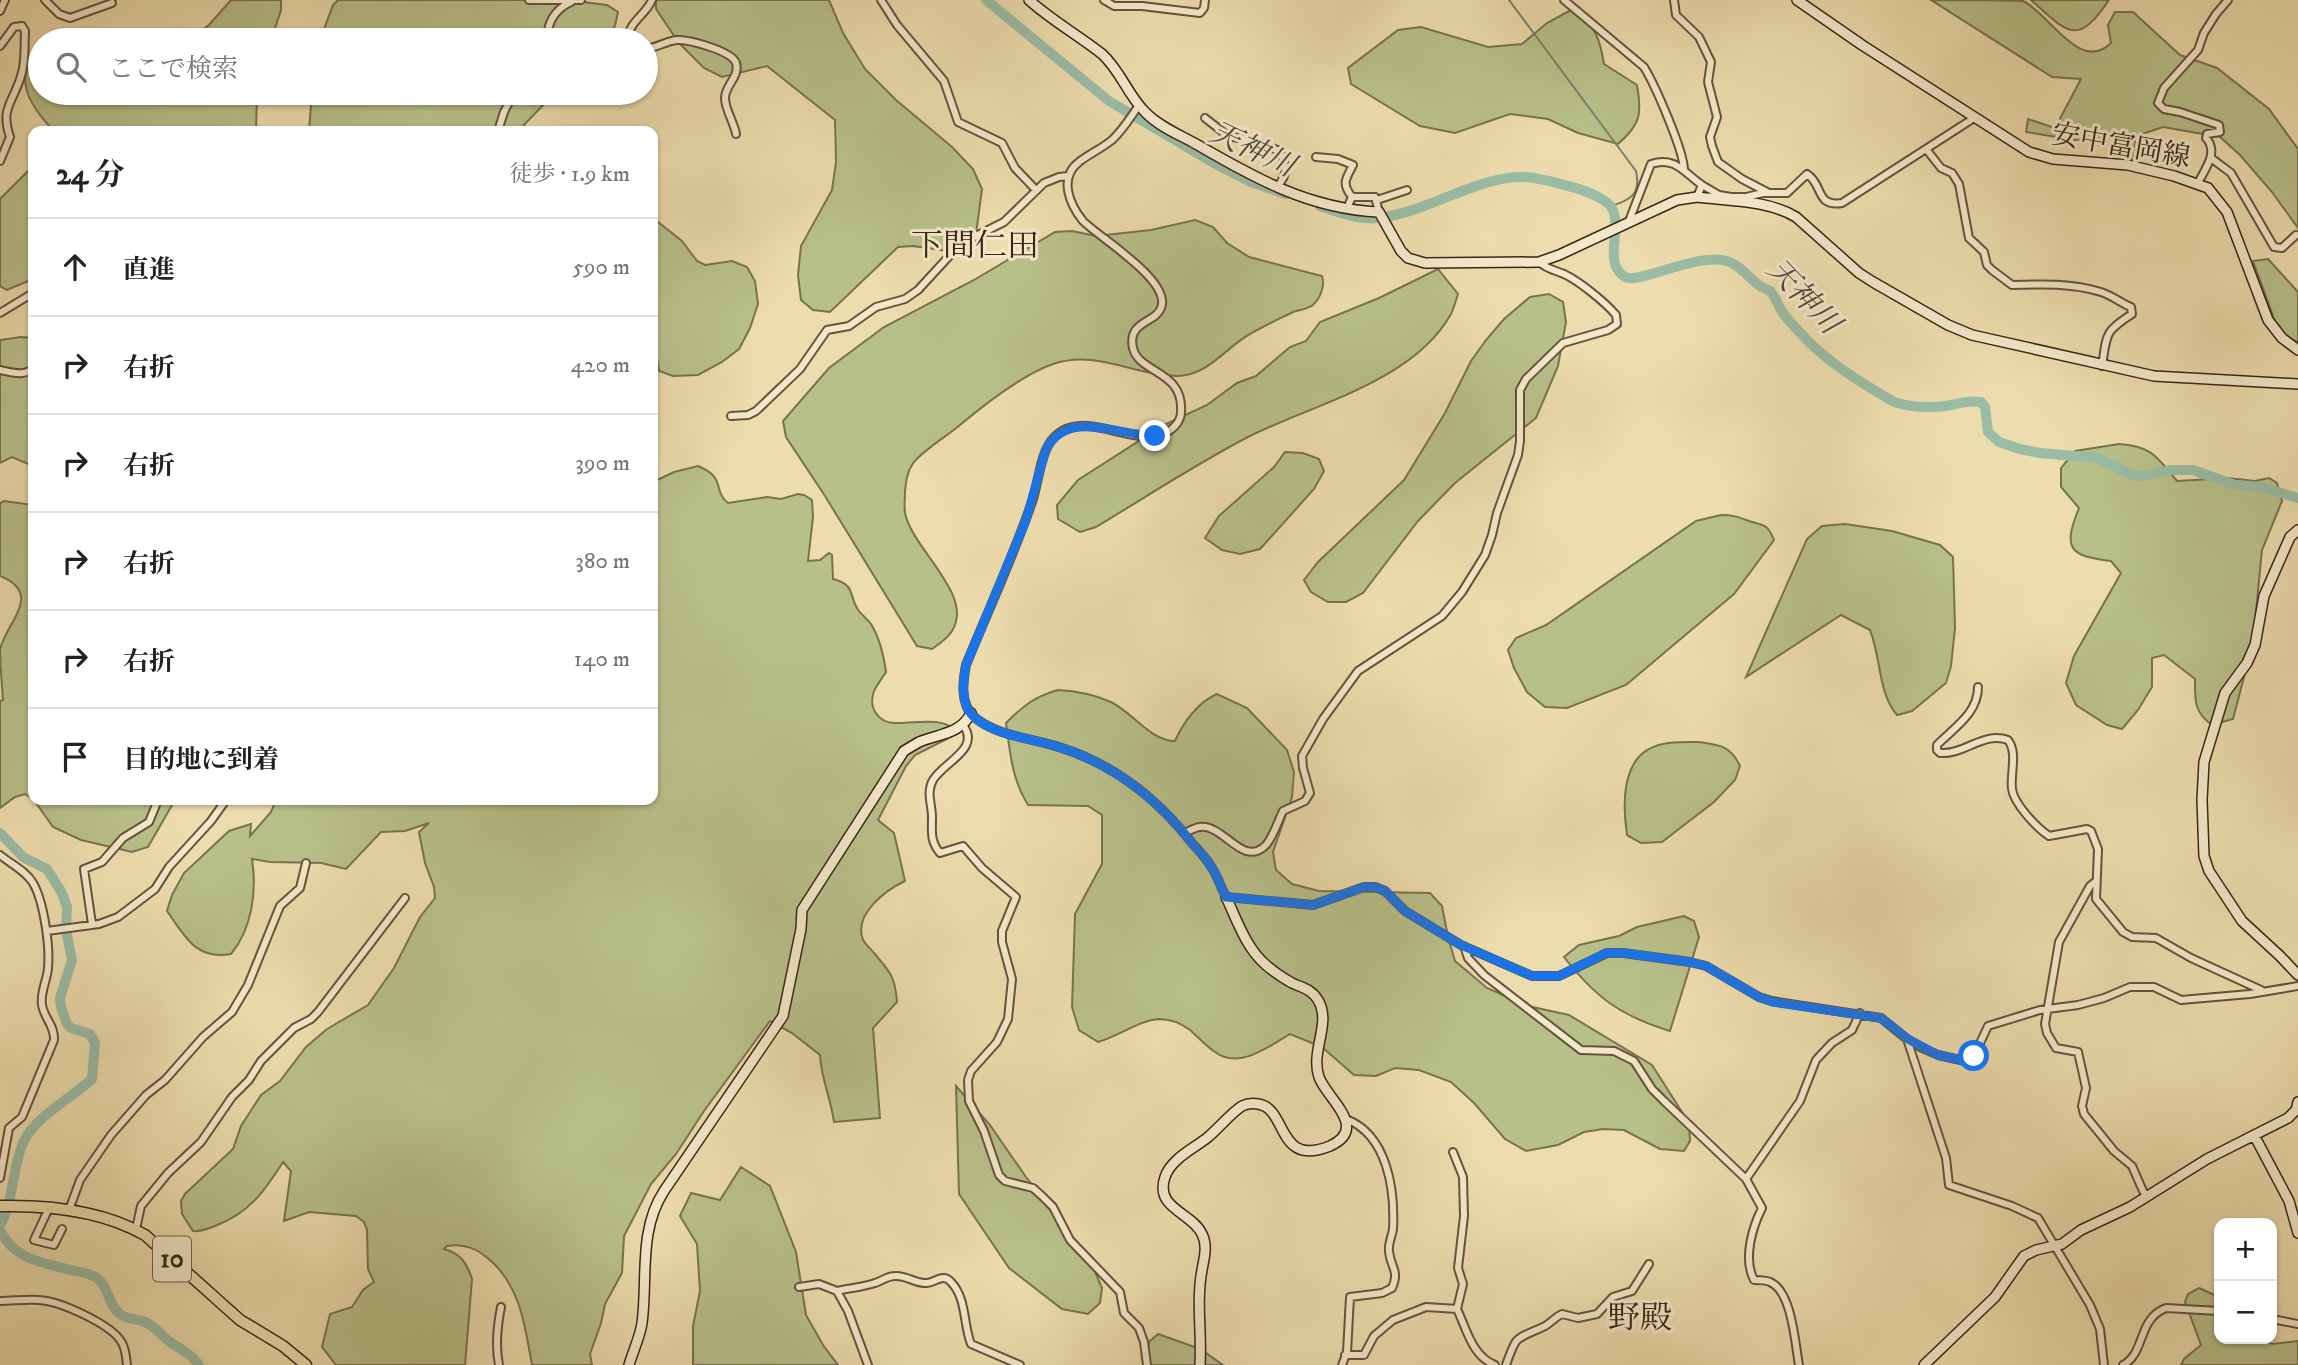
<!DOCTYPE html>
<html lang="ja">
<head>
<meta charset="utf-8">
<style>
  body { margin:0; font-family:"IM FELL DW Pica","Noto Serif JP",serif; background:#f6f6f6; color:#222 }
  .controls { position:absolute; right:21px; bottom:21px; display:grid; overflow:hidden; border-radius:14px; box-shadow:0 2px 5px #0004 }
  .controls button { width:63px; height:63px; display:grid; place-items:center; padding:0; border:0; border-bottom:2px solid #e0e0e0; background:#fff; color:#222; font:35px sans-serif }
  .stop { position:absolute; width:21px; height:21px; margin:-16px; border:5px solid #1a73e8; border-radius:50%; background:#fff }
  .stop.end { background:#1a73e8; border-color:#fff; box-shadow:0 2px 7px #0008 }
  .list { margin:0; padding:0; list-style:none }
  h2 { display:flex; justify-content:space-between; align-items:center; height:91px; margin:0; padding:0 28px; font-size:30px }
  h2 small { font-size:23px; font-weight:400; color:#767676 }
  .list li { display:grid; grid-template-columns:46px 1fr auto; gap:21px; align-items:center; box-sizing:border-box; height:98px; padding:0 28px; border-top:2px solid #e0e0e0 }
  .list b { display:block; font-size:26px; white-space:nowrap }
  .list em { font-size:23px; font-style:normal; color:#767676 }
  .icon { flex:none; width:38px; height:38px; fill:none; stroke:currentColor; stroke-width:2; stroke-linecap:round; stroke-linejoin:round }
  .map { position:relative; flex:none; width:2298px; height:1365px; overflow:hidden }
  .search { position:absolute; background:#fff; box-shadow:0 2px 5px #0004; left:28px; top:28px; width:630px; height:77px; display:flex; align-items:center; gap:18px; box-sizing:border-box; padding:0 24px; border-radius:38px; color:#767676; font-size:26px }
  .panel { position:absolute; background:#fff; box-shadow:0 2px 5px #0004; left:28px; top:126px; width:630px; height:679px; border-radius:14px }
  .map>svg:first-child { display:block }
  .green { fill:#b8c08a; stroke:#797250; stroke-width:2 }
  .lines { fill:none; stroke-linecap:round; stroke-linejoin:round }
  .stream { stroke:#74806b; stroke-width:2 }
  .river { stroke:#9abca5; stroke-width:10 }
  .street-casing { stroke:#67533b; stroke-width:10 }
  .secondary-casing { stroke:#3a2515; stroke-width:12 }
  .primary-casing { stroke:#3a2515; stroke-width:13 }
  .street { stroke:#f3e8ca; stroke-width:6 }
  .secondary { stroke:#f3e8ca; stroke-width:9 }
  .primary { stroke:#eddcad; stroke-width:10 }
  .route { stroke:#1a73e8; stroke-width:9 }
  .labels { text-anchor:middle; dominant-baseline:central; stroke-width:6; stroke-linejoin:round; paint-order:stroke }
  .shield { fill:#f3e8ca; stroke:#72604b; stroke-width:2 }
  .shield-label { font-size:26px; font-weight:bold; fill:#3a2515 }
  .street-label { font-size:28px; fill:#3a2515; stroke:#f3e8ca }
  .water-label { font-size:30px; font-style:italic; fill:#524b39; stroke:#f3e8ca }
  .quarter-label { font-size:32px; fill:#3a2515; stroke:#f3e8ca }
</style>
</head>
<body>
<div class="map">
<svg width="2298" height="1365" viewBox="0 0 2298 1365">
  <rect width="100%" height="100%" fill="#eddcad"/>
  <filter id="stains"><feTurbulence type="fractalNoise" baseFrequency=".00286" numOctaves="4"/><feColorMatrix values="0 0 0 0 .2 0 0 0 0 .09 0 0 0 0 .02 0 0 0 .5 -.17"/></filter>
  <radialGradient id="worn" r=".72"><stop offset=".6" stop-color="#630" stop-opacity="0"/><stop offset="1" stop-color="#630" stop-opacity=".3"/></radialGradient>
  <path class="green" d="M231 0H281V10L271 40H188L209 25Z
    M338 0H567L607 5 618 12 615 26 602 40H320L333 5Z
    M656 0H829L843 33 865 69 896 100 952 147 973 169 982 189 975 242 968 254 913 246 898 247 830 312 813 310 801 300 798 275 801 246 832 190 836 162 835 120 767 66 722 77 704 68 679 43 656 9Z
    M1931 0C1946 0 2015 0 2023 1 2049 13 2080 74 2111 43L2108 25 2115 12H2133L2180 55 2217 68 2269 109 2298 149V228L2272 192 2240 155 2220 137 2163 127 2136 136 2134 160 2122 155 2118 137 2075 140 2026 132 2028 119 2055 128 2081 79 2052 77Z
    M2031 0H2109C2077 48 2067 32 2031 0Z
    M1571 10C1595 23 1600 39 1604 64L1637 85C1642 114 1641 124 1618 144L1578 133 1548 119 1510 114 1455 133 1420 126 1351 84 1348 68 1398 30 1421 27 1488 47 1522 44 1547 23Z
    M40 52V93H257L256 131H54C40 117 19 91 27 70 29 64 36 57 40 52Z
    M312 93H555L518 131H309Z
    M33 166V279L7 290 0 286V199Z
    M1195 220 1213 227 1227 243 1249 257 1322 276C1325 286 1321 297 1313 305 1308 309 1299 310 1293 312 1279 319 1264 326 1250 334 1226 347 1209 375 1178 376 1134 376 1097 349 1053 364 1024 374 984 405 960 425 947 436 925 449 914 462 907 471 906 481 905 492 905 498 904 507 905 513 912 549 975 595 952 631 948 638 939 644 932 649L917 646 825 496 786 437 783 421 829 368 884 327 974 280 1055 232 1072 231 1096 236 1151 230Z
    M653 221 658 222 682 241 697 261 705 265 732 261 747 267 755 281 758 304 750 328 739 349 722 362 698 375 673 376 659 371 653 335Z
    M2268 259 2298 292V342L2284 336 2276 324 2253 261Z
    M1438 269 1458 294C1456 300 1454 308 1451 314 1413 382 1313 404 1248 437 1196 464 1146 497 1096 527L1080 532 1058 519 1057 505 1078 480 1164 425 1207 405 1237 383 1256 376 1290 347 1306 341 1320 322 1379 298Z
    M1549 294 1563 302 1566 322 1558 366 1536 418 1455 483 1418 521 1363 593 1346 602H1328L1311 592 1304 580 1318 562 1404 480 1445 413 1471 361 1486 340 1504 319 1530 297Z
    M21 337 33 338V466L12 457 0 463V340Z
    M2119 444C2152 446 2157 457 2177 481L2227 478 2255 481 2269 478 2277 483 2282 501 2262 550 2255 621 2249 658 2233 719 2212 725C2194 712 2195 701 2195 679L2164 655 2152 658V687L2138 710 2122 729 2107 725 2076 705 2066 683 2074 656 2121 573 2111 561C2068 556 2063 548 2079 508L2061 487V468L2075 451Z
    M1285 452 1303 453 1319 459 1324 471 1314 489 1260 549 1240 554 1222 550 1205 538 1219 516 1274 467Z
    M698 466C727 478 712 490 728 503L767 497 781 499 798 494 804 495 812 500 813 517 808 561 820 560 829 553 832 555 833 579C857 585 848 597 859 611 863 616 867 619 871 624 879 637 884 657 886 672 882 678 877 685 874 691 868 707 878 723 895 723 917 724 942 715 959 733L915 755 906 766 878 820 894 833 905 881C886 890 853 914 863 940 865 944 871 949 874 953 890 972 895 976 897 1002L873 1028 880 1118 834 1122C831 1099 821 1078 820 1055L792 1033 770 1021 704 1111 676 1154 651 1184 624 1236 622 1273 605 1304 601 1323 590 1354 592 1365H532C525 1327 521 1288 491 1261 478 1249 465 1243 447 1246L444 1249C460 1253 467 1263 472 1279L465 1365H336L322 1347 330 1314 352 1307 363 1290 374 1282 368 1269 367 1230 364 1222 356 1216 309 1212 284 1221 291 1171 283 1162C264 1192 249 1213 215 1226 207 1229 201 1232 193 1231L182 1214 181 1201 185 1194 233 1149 241 1126 261 1095 280 1081 306 1047 327 1029 368 1005 394 968 420 917 435 898 434 887 425 863 419 832 429 823 405 831 381 832 346 869 321 863 270 862 252 859C257 891 252 929 231 954 195 960 185 936 167 911L172 895 184 873 229 831 251 824 250 836 271 812 276 800H653V482L674 472Z
    M4 501 33 505V799L25 794 15 797 0 808V701L3 700C2 684 0 665 0 650 5 623 45 594 0 576V503Z
    M1721 515C1733 515 1738 517 1749 521 1763 525 1768 524 1774 540L1734 594 1626 685 1567 708 1545 707 1527 692 1514 668 1508 650 1516 638 1546 625 1696 521Z
    M1845 524 1892 531 1940 545 1953 557 1955 628 1951 666 1946 683 1912 711 1897 715C1878 693 1881 657 1870 630L1841 615 1746 677 1807 539 1822 526Z
    M1058 690C1077 691 1093 694 1111 702 1133 713 1151 741 1175 741 1183 723 1198 702 1217 694L1247 708 1287 750 1294 772 1292 797 1273 852 1276 870 1292 884 1319 891 1430 893 1442 906 1448 937 1455 961 1487 988 1528 1006 1569 1015 1652 1065 1689 1123 1690 1141 1684 1151 1660 1149 1624 1130 1603 1129 1584 1132 1558 1145 1526 1151 1505 1139 1474 1103 1451 1082 1419 1070 1395 1068 1376 1076 1354 1075 1322 1047 1290 1034C1268 1047 1239 1070 1215 1052 1206 1046 1198 1037 1190 1030 1182 1024 1170 1019 1159 1019 1140 1020 1119 1036 1098 1042L1079 1030 1072 1007 1075 914 1102 864V815L1088 806 1028 805C1012 780 1010 752 1006 723 1022 707 1035 696 1058 690Z
    M1698 742C1719 745 1730 745 1740 766L1735 780 1714 802 1662 842 1641 843 1627 835C1623 808 1621 764 1649 749 1663 741 1682 742 1698 742Z
    M34 800H175L148 847 132 852 81 840 53 827Z
    M1684 916 1694 921 1699 937 1670 1031C1621 1016 1596 998 1564 957L1579 945 1619 936 1637 927Z
    M956 1086 990 1125 1026 1177 1089 1258 1102 1288 1100 1303 1088 1314 1062 1309 1009 1268 959 1194Z
    M741 1167 770 1186 796 1252 806 1315 823 1345 838 1365H693V1326L700 1291 697 1244 680 1216 691 1193 720 1200Z
    M2199 1288 2219 1297V1339H2264L2272 1344 2298 1341V1365H2181L2184 1359 2201 1345 2185 1302 2188 1294Z
    M1158 1334 1200 1349 1223 1365H1148L1146 1359 1149 1342Z"/>
  <g class="lines">
    <path class="stream" d="M1509 0 1636 171C1641 194 1631 200 1611 206"/>
    <path class="river" d="M986 0 1109 101 1212 162 1251 182 1286 194
      M1320 206C1337 212 1358 220 1376 218 1428 214 1484 170 1534 178 1552 181 1602 192 1612 208 1623 229 1602 263 1625 277 1638 285 1697 252 1727 261 1740 265 1749 278 1760 286 1763 288 1767 289 1770 291 1776 297 1778 306 1783 313 1790 323 1800 332 1808 341 1833 366 1864 384 1894 402 1910 407 1930 408 1946 406 1958 404 1968 400 1981 402L1985 407 1988 432 1999 442 2020 449 2040 453 2098 458 2134 476H2144L2170 470H2193L2235 485 2261 487 2298 498
      M0 833 23 857 47 869 62 893 67 907 66 930 72 960 60 998 61 1007 67 1024 71 1028 90 1034 95 1043 92 1079C73 1097 35 1117 24 1141 12 1165 14 1202 0 1225
      M0 1230C13 1259 43 1263 71 1270 80 1272 90 1273 97 1278 109 1287 108 1305 120 1314 127 1320 137 1318 145 1322 155 1326 162 1336 170 1342 182 1350 190 1353 199 1365"/>
    <defs>
      <path id="street" d="M45 0 59 14 70 18 112 3
        M529 0H581
        M881 0 897 25 944 81 958 122 1002 143 1015 168 1036 190
        M1104 0 1114 6H1142L1200 13 1204 8 1205 0
        M1564 0 1644 67C1655 85 1683 149 1684 169
        M1674 0 1676 15 1699 37 1711 62 1708 82 1717 117 1710 137 1712 146 1718 162 1742 179 1767 192
        M0 11 5 0
        M548 40C546 24 555 9 571 2
        M628 40C628 22 645 16 652 0
        M0 46 14 27 22 26 25 31C24 46 26 62 21 76 13 103 0 108 10 137L0 161
        M646 49C656 48 666 41 677 40 688 39 732 51 736 63 740 77 725 85 725 98 725 110 734 122 736 134
        M1139 105C1131 117 1122 131 1112 140 1101 149 1089 154 1079 162 1058 178 1070 205 1083 221 1101 239 1172 281 1161 308 1156 323 1127 321 1133 348 1139 374 1184 370 1181 412 1181 422 1172 431 1162 434 1128 446 1078 405 1051 441 1040 456 1038 485 1032 502 1013 557 988 611 966 665 963 681 960 703 973 716 995 736 1032 738 1059 747 1113 764 1157 798 1192 843 1199 851 1207 859 1212 868 1218 877 1221 888 1226 897L1313 905 1364 887H1375L1385 891 1405 911 1461 945 1532 976H1559L1607 953H1623L1690 962 1706 966 1759 997 1772 1001 1881 1018 1907 1039 1922 1048 1938 1055 1965 1061 1974 1056 1988 1026 2040 1010 2078 1005 2104 998 2130 987H2154L2181 1000 2250 994 2298 986
        M1205 118 1228 136 1250 140 1280 151C1286 165 1289 175 1277 186
        M498 131 504 112 514 93
        M1926 149 1941 168 1952 173 1959 184 1969 238 1984 252 1987 265 1992 270 2012 285C2041 284 2072 283 2101 292 2111 295 2121 303 2131 307L2132 314C2104 332 2107 334 2102 366
        M1316 157 1338 159 1353 165C1346 179 1341 183 1352 197L1347 208
        M2211 158 2231 173 2274 247 2282 248 2296 235
        M2198 183C2205 169 2219 152 2206 138L2207 134 2220 132 2219 125 2180 112 2164 109 2158 103 2164 88 2198 50 2204 33 2216 14 2228 0
        M1702 185 1719 195 1731 197H1746L1763 193H1787L1807 174C1824 185 1815 207 1842 203L1974 118
        M1352 197H1375L1379 212
        M1377 200 1407 190
        M1629 221 1651 164C1676 156 1684 173 1702 185L1697 197
        M0 313 33 293
        M0 370C11 372 25 377 33 368
        M731 416 748 415 756 411 800 369 827 330 849 326 876 307 905 299 918 290 952 253 966 241 1004 222 1044 183 1059 177 1068 176
        M1978 687C1978 713 1955 727 1937 745V750L1940 753C1964 755 1984 731 2008 740 2018 753 2010 773 2012 789 2014 804 2037 828 2049 836L2087 829 2091 831 2098 849 2096 899 2123 932 2132 937 2156 938 2191 958 2261 990
        M963 725C981 749 945 761 933 780 926 792 932 805 932 817 932 832 930 841 940 853L963 846 982 868 1016 897 1002 931V942L1012 979 1008 1019 997 1042 971 1071 968 1080 969 1101 984 1131 999 1175 1005 1181 1033 1188 1042 1196 1053 1207 1070 1240 1120 1292 1124 1313 1139 1328 1144 1342 1147 1365
        M1185 833C1189 831 1196 827 1200 827 1224 824 1242 867 1265 846 1273 838 1278 821 1283 811L1305 801 1310 793 1303 768 1302 756 1323 719 1358 671 1442 616 1462 592 1485 555 1492 535 1497 513 1518 455 1520 441V390L1526 379 1563 343 1608 330 1617 324 1616 315C1605 302 1579 281 1564 274 1554 270 1547 269 1539 262
        M0 855C11 864 26 871 33 883 44 902 50 946 48 968 47 981 40 992 42 1005 44 1018 55 1026 54 1040L22 1117 9 1128 0 1178
        M2095 882 2090 886 2059 942 2045 1024 2047 1033 2056 1048 2078 1052 2086 1088 2082 1106 2084 1114 2114 1151 2132 1166 2143 1191 2147 1197
        M92 924 84 869 102 862 123 838 149 822 158 800
        M47 931 99 924 118 917 155 889 169 867 211 821 226 800
        M1464 946 1468 958 1484 975 1581 1050 1614 1051 1634 1061 1652 1089 1664 1101 1746 1179 1762 1208C1752 1228 1743 1259 1754 1280 1759 1280 1766 1280 1770 1282 1792 1291 1795 1343 1799 1365
        M1907 1039 1946 1158 1949 1185 2012 1206 2038 1218 2090 1305 2100 1329 2104 1365
        M1453 1152 1463 1177 1464 1216 1458 1268 1463 1284 1457 1309
        M1746 1179 1800 1101 1816 1060 1832 1043 1852 1030 1860 1013
        M49 1208 34 1240 54 1245 62 1229
        M69 1210 80 1180 111 1135 146 1095 165 1080 203 1037 232 1012 248 985 280 906 300 888 306 863
        M136 1229 141 1206 168 1173 201 1142 232 1097 249 1080 261 1061 294 1028 311 1019 318 1012 405 898
        M799 1287 819 1284 837 1291
        M0 1301C13 1301 26 1299 39 1300 60 1301 113 1325 122 1343 126 1350 126 1358 127 1365
        M2272 1319 2298 1324
        M1345 1355H1364L1374 1336 1393 1320 1426 1307 1457 1309C1467 1330 1472 1356 1495 1365
        M499 1365C495 1345 497 1327 501 1307
        M868 1365 848 1311 837 1291C850 1288 863 1287 875 1283 882 1281 887 1276 895 1276 906 1275 916 1284 927 1283 936 1282 943 1273 951 1282 967 1299 963 1324 971 1344L1020 1365
        M1342 1365 1347 1352 1350 1297 1382 1293 1392 1288C1400 1270 1390 1267 1389 1251 1388 1244 1392 1236 1393 1229 1395 1191 1388 1135 1346 1119
        M1506 1365C1517 1334 1515 1340 1543 1327 1550 1324 1555 1317 1562 1314L1578 1318 1597 1314 1613 1297 1632 1291 1649 1264
        M2123 1365C2146 1353 2137 1319 2166 1308L2219 1311"/>
      <path id="secondary" d="M1029 0C1051 20 1078 35 1102 54 1121 71 1128 96 1146 113 1160 127 1180 135 1196 144 1255 178 1309 209 1379 212L1401 251 1408 258 1425 263 1539 262 1559 255 1677 200 1697 197C1729 201 1768 200 1796 217L1859 273 1873 282 1948 325 1972 335 2154 376 2298 384
        M1797 0 1862 45 2029 152 2053 159 2128 165 2174 176 2208 188 2227 212 2268 320 2282 338 2298 350
        M2298 530 2290 537 2264 596 2255 645 2247 663 2225 693 2204 762 2202 800 2204 856 2209 871 2242 921 2280 956 2298 975
        M2254 1135 2289 1201 2298 1233
        M629 1365C633 1351 640 1337 642 1323 648 1279 638 1231 664 1191L783 1016 801 929 802 910 904 751C909 748 914 745 919 742 938 734 961 734 971 713
        M1200 1365C1202 1333 1196 1302 1202 1270 1204 1258 1208 1246 1202 1234 1192 1212 1154 1209 1165 1177 1171 1159 1193 1149 1207 1138 1218 1129 1231 1113 1242 1106 1246 1104 1253 1103 1258 1104 1288 1108 1276 1168 1330 1146 1370 1128 1326 1098 1319 1077 1310 1051 1332 1023 1318 1000 1311 989 1303 988 1292 983 1283 978 1274 972 1266 965 1246 948 1237 920 1226 897
        M1924 1365 1995 1297 2024 1256 2036 1250 2062 1244 2081 1230 2130 1207 2207 1159 2288 1118 2296 1110 2298 1102"/>
      <path id="primary" d="M0 1206C49 1205 102 1210 145 1235L240 1320 283 1346 306 1365"/>
    </defs>
    <use href="#street" class="street-casing"/>
    <use href="#secondary" class="secondary-casing"/>
    <use href="#primary" class="primary-casing"/>
    <use href="#street" class="street"/>
    <use href="#secondary" class="secondary"/>
    <use href="#primary" class="primary"/>
  </g>
  <g class="lines">
    <path class="route" d="M1155 436C1119 436 1069 408 1046 449L1026 520 966 665C963 681 960 703 973 716 994 736 1032 738 1059 747 1113 764 1157 798 1192 843 1199 851 1207 859 1212 868 1218 877 1221 888 1226 897L1313 905 1364 887H1375L1385 891 1405 911 1461 945 1532 976H1559L1606 953H1623L1690 962 1706 966 1759 997 1772 1002 1881 1018 1908 1039 1938 1055 1965 1061 1974 1056"/>
  </g>
  <g class="labels">
    <rect class="shield" x="153" y="1236.5" width="38" height="45" rx="5"/>
    <g class="shield-label">
      <text x="172" y="1259">10</text>
    </g>
    <g class="street-label">
      <text transform="translate(2121 146) rotate(10)">安中富岡線</text>
    </g>
    <g class="water-label">
      <text transform="translate(1252 150) rotate(25)">天神川</text>
      <text transform="translate(1803 297) rotate(46)">天神川</text>
    </g>
    <g class="quarter-label">
      <text x="975" y="247">下間仁田</text>
      <text x="1640" y="1319">野殿</text>
    </g>
  </g>
  <rect width="100%" height="100%" filter="url(#stains)"/>
  <rect width="100%" height="100%" fill="url(#worn)"/>
</svg>
<div class="controls">
<button>+</button>
<button>−</button>
</div>
<div class="stop" style="left:1974px;top:1056px"></div>
<div class="stop end" style="left:1155px;top:436px"></div>
<div class="search"><svg class="icon" aria-label="search" viewBox="0 0 24 24"><circle cx="10" cy="10" r="6"/><path d="M15 15l6 6"/></svg>ここで検索</div>
<section class="panel">
<h2>24 分<small>徒歩 · 1.9 km</small></h2>
<ul class="list">
<li><svg class="icon" aria-label="ahead" viewBox="0 0 24 24"><path d="M12 20V5M6 11l6-6 6 6"/></svg><div><b>直進</b></div><em>590 m</em></li>
<li><svg class="icon" aria-label="right" viewBox="0 0 24 24"><path d="M7 20v-9h11M14 6l5 5-5 5"/></svg><div><b>右折</b></div><em>420 m</em></li>
<li><svg class="icon" aria-label="right" viewBox="0 0 24 24"><path d="M7 20v-9h11M14 6l5 5-5 5"/></svg><div><b>右折</b></div><em>390 m</em></li>
<li><svg class="icon" aria-label="right" viewBox="0 0 24 24"><path d="M7 20v-9h11M14 6l5 5-5 5"/></svg><div><b>右折</b></div><em>380 m</em></li>
<li><svg class="icon" aria-label="right" viewBox="0 0 24 24"><path d="M7 20v-9h11M14 6l5 5-5 5"/></svg><div><b>右折</b></div><em>140 m</em></li>
<li><svg class="icon" aria-label="arrive" viewBox="0 0 24 24"><path d="M6 21V4h12l-3 4 3 4H6"/></svg><div><b>目的地に到着</b></div></li>
</ul>
</section>
</div>
</body>
</html>
